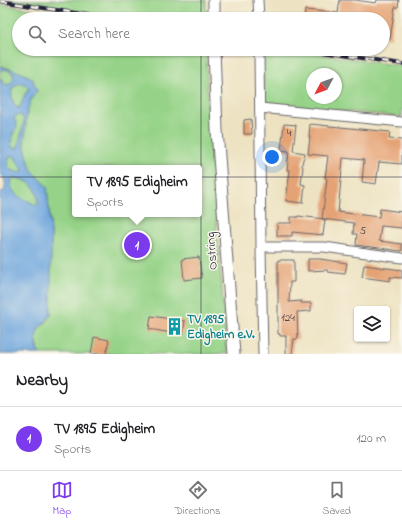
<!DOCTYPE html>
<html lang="en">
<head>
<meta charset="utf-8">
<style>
  body { margin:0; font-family:"Indie Flower",sans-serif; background:#f6f6f6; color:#202124 }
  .controls { position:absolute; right:12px; bottom:12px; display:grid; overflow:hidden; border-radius:4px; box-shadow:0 1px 3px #0004 }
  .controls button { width:36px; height:36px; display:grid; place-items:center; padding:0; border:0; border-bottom:1px solid #e0e0e0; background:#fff; color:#202124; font:20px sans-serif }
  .compass { position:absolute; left:306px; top:68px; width:36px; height:36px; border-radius:50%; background:#fff; box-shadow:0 1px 3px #0004; rotate:229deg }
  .you { position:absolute; left:272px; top:157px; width:14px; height:14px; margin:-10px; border:3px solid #fff; border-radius:50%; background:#1a73e8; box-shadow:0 0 0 6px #1a73e833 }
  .badge { display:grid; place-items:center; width:26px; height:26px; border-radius:50%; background:#7c3aed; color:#fff; font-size:13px; font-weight:700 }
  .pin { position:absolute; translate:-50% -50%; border:2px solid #fff; box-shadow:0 1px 4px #0006 }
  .popup { position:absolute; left:72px; top:165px; width:130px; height:52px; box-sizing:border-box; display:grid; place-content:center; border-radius:4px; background:#fff; filter:drop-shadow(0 1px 3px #0005); font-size:13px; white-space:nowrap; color:#757577 }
  .popup b { font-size:15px; color:#202124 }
  .popup::after { content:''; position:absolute; left:50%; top:100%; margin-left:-8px; border:8px solid transparent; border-top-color:#fff }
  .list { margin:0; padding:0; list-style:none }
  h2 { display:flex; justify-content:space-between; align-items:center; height:52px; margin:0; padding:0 16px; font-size:17px }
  h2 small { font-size:13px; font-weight:400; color:#757577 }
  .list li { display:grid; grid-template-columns:26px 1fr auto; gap:12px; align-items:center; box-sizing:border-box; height:64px; padding:0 16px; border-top:1px solid #e0e0e0 }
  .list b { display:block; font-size:15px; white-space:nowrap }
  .list p { margin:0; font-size:13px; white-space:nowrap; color:#757577 }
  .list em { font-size:13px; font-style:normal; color:#757577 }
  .icon { flex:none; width:22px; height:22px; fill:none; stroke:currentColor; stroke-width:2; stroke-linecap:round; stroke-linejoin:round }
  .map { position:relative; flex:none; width:402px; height:354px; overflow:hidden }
  .search { position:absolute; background:#fff; box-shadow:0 1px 3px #0004; left:12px; right:12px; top:12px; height:44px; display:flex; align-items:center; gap:10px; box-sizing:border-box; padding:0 14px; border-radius:22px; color:#757577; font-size:15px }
  .sheet { height:116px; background:#fff }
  nav { display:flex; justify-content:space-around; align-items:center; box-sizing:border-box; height:56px; border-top:1px solid #e0e0e0; background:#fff; font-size:11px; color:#757577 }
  nav a { display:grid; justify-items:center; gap:2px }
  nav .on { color:#7c3aed }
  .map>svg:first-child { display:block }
  .green { fill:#96d388; stroke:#5c7a62; fill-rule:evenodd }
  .water { fill:#6ea6dd; stroke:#48648c; fill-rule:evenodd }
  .building { fill:#e5a375 }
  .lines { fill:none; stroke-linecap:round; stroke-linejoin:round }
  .minor-casing { stroke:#69656a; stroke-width:11 }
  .tertiary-casing { stroke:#69656a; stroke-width:13 }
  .minor { stroke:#fff; stroke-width:9 }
  .tertiary { stroke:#fff; stroke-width:11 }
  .rail-casing { stroke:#22223b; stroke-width:4 }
  .rail { stroke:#fbf7ec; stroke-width:2.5; stroke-dasharray:8; stroke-linecap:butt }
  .grid { fill:none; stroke:#22223b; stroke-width:1; stroke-opacity:0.55 }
  .labels { text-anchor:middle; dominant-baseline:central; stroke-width:3; stroke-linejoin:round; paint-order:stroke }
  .number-label { font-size:11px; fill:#53424a }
  .street-label { font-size:13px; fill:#22223b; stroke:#fbf7ec }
  .culture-label { font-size:13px; font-weight:bold; fill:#0d838f; stroke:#fbf7ec; text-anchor:start }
</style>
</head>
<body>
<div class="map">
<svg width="402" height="354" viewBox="0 0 402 354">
  <rect width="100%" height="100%" fill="#fbf7ec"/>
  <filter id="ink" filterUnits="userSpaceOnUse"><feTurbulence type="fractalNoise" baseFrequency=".025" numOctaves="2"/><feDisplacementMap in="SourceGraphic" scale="8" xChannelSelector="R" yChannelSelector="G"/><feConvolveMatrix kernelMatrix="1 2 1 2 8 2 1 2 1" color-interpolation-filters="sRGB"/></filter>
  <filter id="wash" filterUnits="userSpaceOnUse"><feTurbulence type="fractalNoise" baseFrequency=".012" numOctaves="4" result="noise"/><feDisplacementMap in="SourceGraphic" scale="16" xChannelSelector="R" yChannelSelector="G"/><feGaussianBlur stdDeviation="0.9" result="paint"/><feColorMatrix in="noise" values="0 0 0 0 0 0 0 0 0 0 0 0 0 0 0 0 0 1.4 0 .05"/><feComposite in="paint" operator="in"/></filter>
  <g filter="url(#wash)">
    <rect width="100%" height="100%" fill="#ede2c1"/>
    <path class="green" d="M8 0H206V19H128Z
      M0 4 95 19H19V49H206L208 116 227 354H39L36 336 39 327 48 321 51 233 47 187 31 169 24 144 27 112 31 99 37 91C35 87 34 81 31 78 27 74 6 67 0 66ZM75 168H199V214H75Z
      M263 49H283L402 66V117L264 103ZM312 74H336V98H312Z
      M4 69C17 72 17 86 4 85L0 78V72L2 70Z
      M20 83 25 84 28 87V90L24 96 21 105 19 108H17C12 102 11 95 12 88Z
      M21 115 24 118V122L18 147 15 149 12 147 11 143 16 122 14 119 15 116Z
      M14 155 22 168 23 171 21 173C9 170 4 169 10 156Z
      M15 178C25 179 32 183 36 191 38 196 39 199 38 204L35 205C25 198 7 196 12 179Z"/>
    <path class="water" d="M0 66 19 72 32 78 37 91 31 99 27 112 24 144 31 169 47 187 51 233V314C48 319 45 322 41 326 33 333 37 345 39 354H0V191L1 192 4 191C6 185 6 178 0 175V78L4 85C12 85 15 80 13 73 8 70 4 67 0 72ZM20 83 25 84 28 87V90L24 96 21 105 19 108H17C12 102 11 95 12 88ZM21 115 23 118 24 122 18 147 15 149 12 147C10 140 12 132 17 128L16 122 14 119 15 116ZM10 156H14L22 168 23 171 21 173C9 170 4 169 10 156ZM15 178C25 179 32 183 36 191 38 196 39 199 38 204L35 205C25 198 7 195 12 179Z"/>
    <g id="blocks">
      <path class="building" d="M340 0H355L376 3 377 0H399L398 7H395L390 39 383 37V19H304L305 10 338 13Z
        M251 119 252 134H244V120Z
        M284 124 296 125 293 151 305 153 304 158 303 159 302 165 303 167 301 184 305 185 303 203 286 201 290 170H287L289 151 281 150Z
        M310 124 390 132 389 139 402 140V164L379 162 376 184 362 182 364 160 343 158 338 212 379 217 380 209 402 212V228L381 226 379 241 402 244V251L356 245 357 234H353L354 223 322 219 327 179 325 178 328 156 308 154 310 137H309Z
        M298 216 325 219 323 235 292 232V236H277V223H291V217H298Z
        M199 257 202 278 184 280 182 259Z
        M308 259H320L347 263 345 274 328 272V270L308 271Z
        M278 260H294V282H290L289 302 301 301V303H311V311L297 312 298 339H294L292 354H286V336H280V334H278Z
        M364 265 402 270V278L390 277V281L362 277Z
        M151 316 185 321 183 335 149 329Z
        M94 337 109 340 106 354H91Z"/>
    </g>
  </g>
  <g filter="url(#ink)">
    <use href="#blocks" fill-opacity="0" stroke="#69656a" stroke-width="1"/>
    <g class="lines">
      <defs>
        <path id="minor" d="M258 0 259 19
          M259 49 261 247 263 354
          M260 108 402 122
          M261 247H324L402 258"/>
        <path id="tertiary" d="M214 19V0
          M214 49 217 130 234 354"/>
      </defs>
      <use href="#minor" class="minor-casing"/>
      <use href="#tertiary" class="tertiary-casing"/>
      <use href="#minor" class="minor"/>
      <use href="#tertiary" class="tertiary"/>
      <defs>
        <path id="rail" d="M0 1 113 19
          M302 49 402 64"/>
      </defs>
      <use href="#rail" class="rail-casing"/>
      <use href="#rail" class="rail"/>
    </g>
  </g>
  <path class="grid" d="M201 0V19M201 49V354M0 177H402"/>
  <defs>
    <symbol id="building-bare" viewBox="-9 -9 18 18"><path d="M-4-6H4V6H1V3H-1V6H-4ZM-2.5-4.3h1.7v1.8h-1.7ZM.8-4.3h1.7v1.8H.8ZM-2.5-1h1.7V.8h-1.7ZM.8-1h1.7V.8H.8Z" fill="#0f9aa8" stroke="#fbf7ec" stroke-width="2.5" paint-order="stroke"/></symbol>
  </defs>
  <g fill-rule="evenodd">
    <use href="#building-bare" x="162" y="314" width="25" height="25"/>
  </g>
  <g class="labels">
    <g class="number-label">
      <text x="289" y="133">4</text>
      <text x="363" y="231">5</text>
      <text x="288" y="318">124</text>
    </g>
    <g class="street-label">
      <text transform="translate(212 251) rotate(-94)">Ostring</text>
    </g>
    <g class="culture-label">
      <text x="187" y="319">TV 1895<tspan x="187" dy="15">Edigheim e.V.</tspan></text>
    </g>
  </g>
</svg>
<div class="controls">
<button><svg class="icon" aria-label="layers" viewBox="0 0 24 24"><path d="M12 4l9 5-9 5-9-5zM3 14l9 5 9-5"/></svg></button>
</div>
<svg class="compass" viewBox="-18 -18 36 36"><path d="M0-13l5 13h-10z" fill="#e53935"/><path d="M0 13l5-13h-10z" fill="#757577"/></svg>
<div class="you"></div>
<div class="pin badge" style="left:137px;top:245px">1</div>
<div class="popup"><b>TV 1895 Edigheim</b>Sports</div>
<div class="search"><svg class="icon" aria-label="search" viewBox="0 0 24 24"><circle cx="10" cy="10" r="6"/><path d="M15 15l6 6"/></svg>Search here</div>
</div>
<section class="sheet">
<h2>Nearby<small></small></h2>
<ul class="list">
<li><span class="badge">1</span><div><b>TV 1895 Edigheim</b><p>Sports</p></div><em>120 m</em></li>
</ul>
</section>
<nav>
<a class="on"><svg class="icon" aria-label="map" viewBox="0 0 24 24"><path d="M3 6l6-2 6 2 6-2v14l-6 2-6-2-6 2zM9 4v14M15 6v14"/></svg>Map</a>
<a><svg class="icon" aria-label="directions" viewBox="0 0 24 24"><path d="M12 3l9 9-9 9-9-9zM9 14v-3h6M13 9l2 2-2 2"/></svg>Directions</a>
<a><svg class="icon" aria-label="saved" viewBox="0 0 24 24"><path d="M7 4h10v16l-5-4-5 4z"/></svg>Saved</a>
</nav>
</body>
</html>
